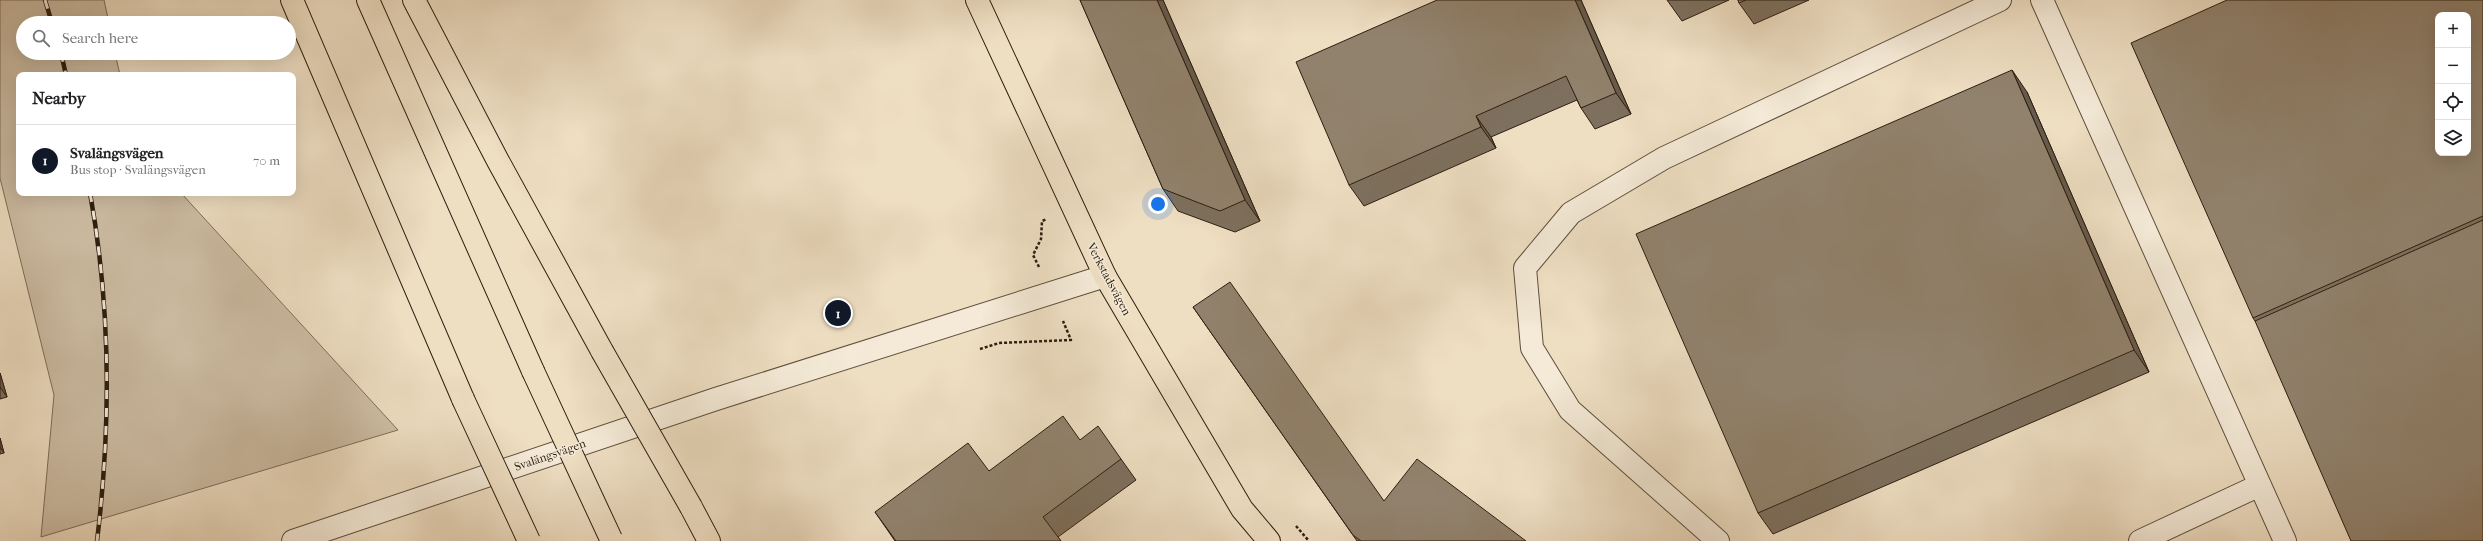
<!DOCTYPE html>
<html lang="en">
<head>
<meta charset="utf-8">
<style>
  body { margin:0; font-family:"IM FELL French Canon",serif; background:#f6f6f6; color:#202124 }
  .controls { position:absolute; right:12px; top:12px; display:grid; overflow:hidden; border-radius:8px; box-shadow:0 4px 16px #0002 }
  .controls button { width:36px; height:36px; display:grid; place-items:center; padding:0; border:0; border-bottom:1px solid #e0e0e0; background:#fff; color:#202124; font:20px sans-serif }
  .you { position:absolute; left:1158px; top:204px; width:14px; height:14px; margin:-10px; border:3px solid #fff; border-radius:50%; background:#1a73e8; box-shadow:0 0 0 6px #1a73e833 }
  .badge { display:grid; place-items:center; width:26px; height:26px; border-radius:50%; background:#111827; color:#fff; font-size:13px; font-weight:700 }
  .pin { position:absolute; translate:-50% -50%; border:2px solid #fff; box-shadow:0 1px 4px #0006 }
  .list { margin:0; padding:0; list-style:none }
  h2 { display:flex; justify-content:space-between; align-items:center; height:52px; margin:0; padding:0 16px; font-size:17px }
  h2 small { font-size:13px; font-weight:400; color:#757577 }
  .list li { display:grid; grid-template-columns:26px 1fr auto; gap:12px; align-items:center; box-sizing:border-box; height:72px; padding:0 16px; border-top:1px solid #e0e0e0 }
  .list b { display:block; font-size:15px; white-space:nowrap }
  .list p { margin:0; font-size:13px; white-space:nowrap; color:#757577 }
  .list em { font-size:13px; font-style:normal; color:#757577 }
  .icon { flex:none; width:22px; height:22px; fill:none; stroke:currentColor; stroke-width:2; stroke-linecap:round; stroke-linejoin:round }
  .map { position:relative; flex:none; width:2483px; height:541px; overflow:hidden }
  .search { position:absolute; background:#fff; box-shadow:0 4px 16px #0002; left:16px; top:16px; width:280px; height:44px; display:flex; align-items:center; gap:10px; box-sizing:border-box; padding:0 14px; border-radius:22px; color:#757577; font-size:15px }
  .panel { position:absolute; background:#fff; box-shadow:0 4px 16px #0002; left:16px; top:72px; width:280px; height:124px; border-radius:8px }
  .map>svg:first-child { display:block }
  .green { fill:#cdbda4; stroke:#7d6e5a }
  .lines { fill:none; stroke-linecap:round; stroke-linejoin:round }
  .minor-casing { stroke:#5d4e3c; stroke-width:24 }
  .major-casing { stroke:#2d1e10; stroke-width:24 }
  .highway-casing { stroke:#2d1e10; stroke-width:24 }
  .path { stroke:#2d1e10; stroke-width:2.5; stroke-dasharray:3 2; stroke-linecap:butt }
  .minor { stroke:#f4ead7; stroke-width:22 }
  .major { stroke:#eedec2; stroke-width:22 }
  .highway { stroke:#eedec2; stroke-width:22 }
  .rail-casing { stroke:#2d1e10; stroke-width:4.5 }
  .rail { stroke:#f4ead7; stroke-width:3; stroke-dasharray:9; stroke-linecap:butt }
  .highway-bridge-casing { stroke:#2d1e10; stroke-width:24; stroke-linecap:butt }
  .highway-bridge { stroke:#eedec2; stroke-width:22 }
  .wall { fill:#7d705e; stroke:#2d1e10 }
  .shaded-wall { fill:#665b4c; stroke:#2d1e10 }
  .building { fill:#91826d; stroke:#2d1e10; fill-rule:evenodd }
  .labels { text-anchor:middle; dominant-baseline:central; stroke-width:3; stroke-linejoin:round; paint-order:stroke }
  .street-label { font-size:12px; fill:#2d1e10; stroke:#f4ead7 }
</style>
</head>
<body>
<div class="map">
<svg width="2483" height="541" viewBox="0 0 2483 541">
  <rect width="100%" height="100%" fill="#eedec2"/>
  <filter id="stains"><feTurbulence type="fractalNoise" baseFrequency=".005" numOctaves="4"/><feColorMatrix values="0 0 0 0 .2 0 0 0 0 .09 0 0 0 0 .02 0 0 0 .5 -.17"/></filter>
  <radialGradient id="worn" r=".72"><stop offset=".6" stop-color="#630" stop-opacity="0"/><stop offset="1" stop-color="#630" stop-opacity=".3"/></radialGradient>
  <path class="green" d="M0 0H104L109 23H23V53H115L120 75H19V193H181L398 430 41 537 54 395 0 178Z"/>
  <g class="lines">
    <defs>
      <path id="minor" d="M2042 0 2285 541
        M293 541 716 399 1105 276
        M1718 541 1570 410 1532 348 1525 268 1571 213 1664 158 2000 0
        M2140 541 2260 485"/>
      <path id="major" d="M977 0 1105 276 1242 509 1269 541"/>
      <path id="highway" d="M292 0 463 399
        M368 0 533 371
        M414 0 498 161 602 351
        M691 507 709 541"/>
    </defs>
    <use href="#minor" class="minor-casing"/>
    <use href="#major" class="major-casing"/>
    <use href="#highway" class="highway-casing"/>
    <path class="path" d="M1039 267 1033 255 1041 239 1042 221 1047 219
      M980 349 999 343 1071 340 1063 321
      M1296 526 1309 541"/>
    <use href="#minor" class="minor"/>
    <use href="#major" class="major"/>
    <use href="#highway" class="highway"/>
    <defs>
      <path id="rail" d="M45 0 52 23
        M61 53 66 75
        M90 193C111 308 111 426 97 541"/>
    </defs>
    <use href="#rail" class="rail-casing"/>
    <use href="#rail" class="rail"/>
    <defs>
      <path id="highway-bridge" d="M602 351 691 507
        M533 371 611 539
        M463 399 529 541"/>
    </defs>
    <use href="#highway-bridge" class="highway-bridge-casing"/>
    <use href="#highway-bridge" class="highway-bridge"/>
  </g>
  <path class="wall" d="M1080 0H1163L1260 221 1235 232 1178 211 1163 189Z
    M1437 0H1581L1631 114 1595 129 1581 108 1577 100 1491 137 1496 148 1364 206 1349 185Z
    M1667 0H1729L1682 21Z
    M1738 0H1809L1754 24 1739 3Z
    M2483 0V541L2255 321 2253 318Z
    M2027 92 2149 372 1773 534 1758 513Z
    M1193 307 1384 501 1526 541H1357Z
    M0 373 7 397 0 399Z
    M0 438 4 453 0 454Z
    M1080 440 1121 459 1136 480 1058 537 1061 541H895L875 512 989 471Z"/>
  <path class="shaded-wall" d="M1157 0H1163L1260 221 1245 200Z
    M1575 0H1581L1631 114 1616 93Z
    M2012 70 2027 92 2149 372 2134 350Z
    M1476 116 1491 137 1496 148 1481 127Z
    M0 373 7 397 0 387Z
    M0 438 4 453 0 447Z"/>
  <path class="building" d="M1080 0H1157L1245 200 1220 211 1163 189Z
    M1437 0H1575L1616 93 1581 108 1566 76 1476 116 1481 127 1349 185 1296 62Z
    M1738 0H1746L1739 3Z
    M2227 0H2483V216L2253 318 2131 43ZM2438 15H2468V153H2438Z
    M2012 70 2134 350 1758 513 1636 234Z
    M2483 220V541H2351L2255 321Z
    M1230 282 1384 501 1417 459 1526 541H1361L1353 535 1193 307Z
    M1063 416 1080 440 1098 426 1121 459 1043 517 1061 541H896L875 512 968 443 989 471Z"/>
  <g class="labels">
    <g class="street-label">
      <text transform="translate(1109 279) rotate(62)">Verkstadsvägen</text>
      <text transform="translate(550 455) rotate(-19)">Svalängsvägen</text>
    </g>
  </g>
  <rect width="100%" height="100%" filter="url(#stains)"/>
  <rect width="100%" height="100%" fill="url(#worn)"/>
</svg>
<div class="controls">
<button>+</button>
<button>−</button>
<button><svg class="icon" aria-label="locate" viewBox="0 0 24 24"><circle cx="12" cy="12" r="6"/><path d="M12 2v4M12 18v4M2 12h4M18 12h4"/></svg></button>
<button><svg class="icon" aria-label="layers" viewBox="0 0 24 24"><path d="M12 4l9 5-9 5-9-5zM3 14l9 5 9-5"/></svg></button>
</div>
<div class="you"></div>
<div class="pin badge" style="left:838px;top:313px">1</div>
<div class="search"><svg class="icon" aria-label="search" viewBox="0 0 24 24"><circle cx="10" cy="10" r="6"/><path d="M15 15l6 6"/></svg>Search here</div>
<section class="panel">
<h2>Nearby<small></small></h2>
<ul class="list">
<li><span class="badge">1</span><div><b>Svalängsvägen</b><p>Bus stop · Svalängsvägen</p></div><em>70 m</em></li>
</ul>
</section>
</div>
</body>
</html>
